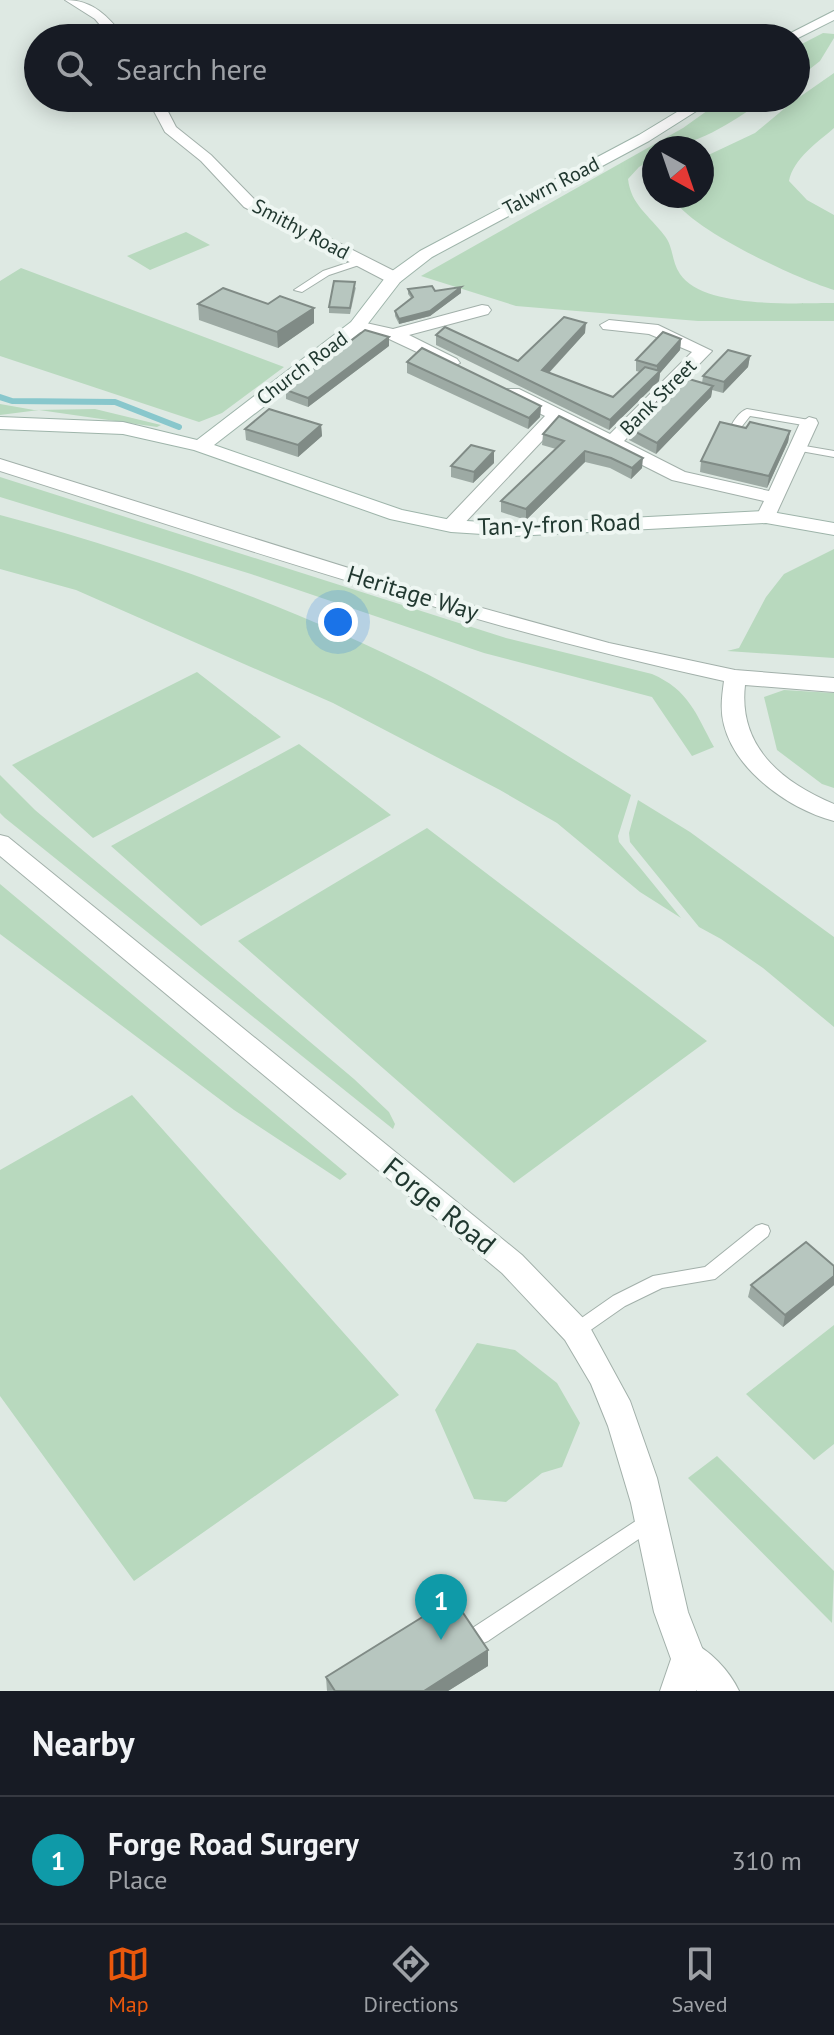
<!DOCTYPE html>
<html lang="en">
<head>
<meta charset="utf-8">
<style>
  body { margin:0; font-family:"PT Sans",sans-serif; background:#242831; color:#f1f3f6 }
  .compass { position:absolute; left:642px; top:136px; width:72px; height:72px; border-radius:50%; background:#171b24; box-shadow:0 4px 20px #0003; rotate:140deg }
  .you { position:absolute; left:338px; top:622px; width:28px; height:28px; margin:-20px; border:6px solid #fff; border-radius:50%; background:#1a73e8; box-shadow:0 0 0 12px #1a73e833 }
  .badge { display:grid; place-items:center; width:52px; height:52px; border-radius:50%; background:#ea580c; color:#fff; font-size:26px; font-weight:700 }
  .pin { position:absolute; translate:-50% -66px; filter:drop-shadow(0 2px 4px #0008) }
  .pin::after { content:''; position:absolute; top:42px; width:28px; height:24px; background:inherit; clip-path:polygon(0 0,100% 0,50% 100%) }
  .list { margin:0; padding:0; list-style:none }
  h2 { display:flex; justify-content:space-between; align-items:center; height:104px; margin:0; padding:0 32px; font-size:34px }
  h2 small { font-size:26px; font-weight:400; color:#9ea1a6 }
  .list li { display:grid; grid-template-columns:52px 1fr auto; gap:24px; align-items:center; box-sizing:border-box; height:128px; padding:0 32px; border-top:2px solid #363941 }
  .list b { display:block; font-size:30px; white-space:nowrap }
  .list p { margin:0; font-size:26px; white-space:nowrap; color:#9ea1a6 }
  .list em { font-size:26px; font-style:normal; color:#9ea1a6 }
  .icon { flex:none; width:44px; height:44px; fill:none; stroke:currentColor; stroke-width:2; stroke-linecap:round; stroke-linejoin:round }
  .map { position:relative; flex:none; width:834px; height:1691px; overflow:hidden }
  .search { position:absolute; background:#171b24; box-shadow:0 4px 20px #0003; left:24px; right:24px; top:24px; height:88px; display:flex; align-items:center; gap:20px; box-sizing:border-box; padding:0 28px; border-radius:44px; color:#9ea1a6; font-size:30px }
  .sheet { height:232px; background:#171b24 }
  nav { display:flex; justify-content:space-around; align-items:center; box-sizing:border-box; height:112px; border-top:2px solid #363941; background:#171b24; font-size:22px; color:#9ea1a6 }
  nav a { display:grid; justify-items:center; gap:4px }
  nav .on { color:#ea580c }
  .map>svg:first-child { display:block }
  .green { fill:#b8d9be }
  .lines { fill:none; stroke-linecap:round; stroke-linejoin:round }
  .stream { stroke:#88c7cc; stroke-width:6 }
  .service-casing { stroke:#a2b0aa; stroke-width:2 }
  .minor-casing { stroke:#a2b0aa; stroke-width:2 }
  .tertiary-casing { stroke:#a2b0aa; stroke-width:2 }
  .secondary-casing { stroke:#9eb4aa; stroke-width:2 }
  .service { fill:#fff; fill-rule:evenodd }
  .minor { fill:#fff; fill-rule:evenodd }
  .tertiary { fill:#fff; fill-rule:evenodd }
  .secondary { fill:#fff; fill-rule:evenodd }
  .wall { fill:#9daaa4 }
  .shaded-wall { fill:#808b86 }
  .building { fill:#b7c6bf; stroke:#808b86; stroke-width:2 }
  .labels { text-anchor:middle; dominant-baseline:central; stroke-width:8; stroke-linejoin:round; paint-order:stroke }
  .far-street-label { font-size:20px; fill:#213830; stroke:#eef6f2 }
  .street-label { font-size:24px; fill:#213830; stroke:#eef6f2 }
  .near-street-label { font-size:28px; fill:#213830; stroke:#eef6f2 }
</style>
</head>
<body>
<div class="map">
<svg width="834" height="1691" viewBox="0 0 834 1691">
  <rect width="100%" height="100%" fill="#dee9e3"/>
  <path class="green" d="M823 33 834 34V38L820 61 796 80V47Z
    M834 73V128C818 142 793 159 789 181L807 200 834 215V290C796 278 690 230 671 196H702V158L755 133 791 103Z
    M725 98H767C734 121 696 148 654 148V158L639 167 628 179C631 205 649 215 664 235 674 247 671 261 680 274 703 309 796 303 834 303V321H698L516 306 421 276 683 128Z
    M186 232 210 245 150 270 127 256Z
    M21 268 284 367 222 413 199 422 0 356V281Z
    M0 404 34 410 95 409 161 425 157 427 39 410 0 415Z
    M0 477 506 638 652 674C689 690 696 714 714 747L692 756 652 697 484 653 251 574 0 497Z
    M0 515C146 554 292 606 427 674 497 710 564 754 631 795L618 836 619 842 681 918 640 892 557 823 500 790 333 703 76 590 0 569Z
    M834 549V658L727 651 739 648 766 597 784 574Z
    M197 672 281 737 93 838 12 765Z
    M784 690 834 693V788L822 784 777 750 764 697Z
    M299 744 391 815 201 926 111 846Z
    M0 775 35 810 354 1079 389 1112 395 1124 393 1129 5 818 0 813Z
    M638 800 690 832 834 937V1027L763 968 721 939 699 927 630 842 629 833Z
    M427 828 707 1041 514 1183 238 941Z
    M0 884 347 1174 340 1180 234 1110 0 934Z
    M132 1095 399 1395 134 1581 0 1396V1170Z
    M834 1325V1444L814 1460 746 1394Z
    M477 1343 515 1350 557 1383 580 1423 562 1467 542 1473 506 1502 474 1499 435 1410Z
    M717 1456 834 1571 832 1623 688 1478Z"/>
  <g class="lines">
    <path class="stream" d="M0 397 12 401 115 402 179 427"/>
    <defs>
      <path id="service" d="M362 258 367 261 365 263 329 275 302 292 294 290 323 271Z
        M747 409 809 420 814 423 809 426 750 416 739 430H731C730 424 740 411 747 409Z
        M799 445 834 451V457L795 450V446Z
        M762 1224 768 1226 770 1231 768 1236 715 1279 662 1288 625 1306 582 1336 576 1339 570 1336 567 1331 570 1326 613 1296 653 1276 705 1267 756 1226Z
        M651 1511 658 1514 661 1520 658 1526 488 1641 481 1644 474 1641 471 1634 474 1627Z"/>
      <path id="minor" d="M482 305 488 306 491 310 488 314 409 335 457 359 460 363 451 368 387 338 351 330 348 326 357 321 393 329Z
        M609 320 658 325 712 351 624 441 685 472 769 491 800 423 809 417 816 419 818 423 773 521H759L756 517 764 501 672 480 559 423 458 530H444L441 526 444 522 545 416 507 397 504 393 507 389H519L610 434 692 352 649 334 603 329 600 325Z
        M689 1641C709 1649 730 1671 739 1691H697L677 1670 672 1658 677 1646Z"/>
      <path id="tertiary" d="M65 0C93 0 108 16 125 38H111L95 19Z
        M147 98H161L176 127 211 155 256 201 400 274 402 278 400 282H388L244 207 201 161 165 132Z
        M0 459 435 595 609 643 735 670 834 678V692L745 685C738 746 781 782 834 804V821C790 809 736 772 724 725 720 710 722 696 724 681 478 628 240 547 0 471Z
        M0 835 8 837 522 1255 587 1322 630 1401 657 1478 688 1612 706 1658 696 1691H660L671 1659 654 1612 631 1503 608 1426 591 1384 565 1340 502 1273 0 856Z"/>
      <path id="secondary" d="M834 11V20L796 39 781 38Z
        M700 98H717L649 141 432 257 400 282 363 330 214 445 402 510 451 520 513 524 766 511 834 523V535L766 523 513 536 451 532 390 519 194 450 123 434 0 429V417L123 422 197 440 351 322 388 274 420 251 639 135Z"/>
    </defs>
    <use href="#service" class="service-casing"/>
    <use href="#minor" class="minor-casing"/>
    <use href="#tertiary" class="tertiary-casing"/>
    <use href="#secondary" class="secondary-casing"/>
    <use href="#service" class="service"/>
    <use href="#minor" class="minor"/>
    <use href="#tertiary" class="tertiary"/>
    <use href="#secondary" class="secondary"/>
  </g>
  <path class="wall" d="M356 287 350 314 329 313V307Z
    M408 289 435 291 461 293 430 316 399 324 395 316V311L411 298 408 294Z
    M198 304 314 323 278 348 199 320Z
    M585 333 549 373 613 397 640 372 636 371V360L681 339 680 350 660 373 659 381 609 430 436 345V335L518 361Z
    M389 346 308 407 286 399V390Z
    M750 356 748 367 723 393 712 390 711 397 656 454 629 440 630 429 702 383 703 376Z
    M407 362 541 406 540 417 528 429 407 373Z
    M559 416 642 468 631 479 610 468 585 462 526 520 501 512V501L556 449 542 445 543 434Z
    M321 425 322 436 298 457 246 440 245 429Z
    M746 428 790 431 788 442 767 488 700 472 701 461Z
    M494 463 473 483 451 477V466Z
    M834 1266V1285L783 1327 748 1297 751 1285Z
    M488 1666 448 1691H327L326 1677Z"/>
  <path class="shaded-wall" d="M461 287V293L430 316 399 324V319Z
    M314 308V323L278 348 277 332Z
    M586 323 585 333 542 380V370Z
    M389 337V346L308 407V398Z
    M681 339 680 350 660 373 659 381 609 430 610 420 657 374V366Z
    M750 356 748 367 723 393 724 382Z
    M713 386 711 397 656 454 657 443Z
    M541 406 540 417 528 429 529 418Z
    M321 425 322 436 298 457V445Z
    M790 431 788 442 767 488 769 476Z
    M494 451V463L473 483 474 472Z
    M585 451V462L526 520V509Z
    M643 458 642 468 631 479 632 468Z
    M834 1276V1285L783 1327 785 1315Z
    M488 1650V1666L448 1691H424Z"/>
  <path class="building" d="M334 281 355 282 350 308 329 307Z
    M432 286 435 291 461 287 430 311 399 319 395 311 413 297 408 289Z
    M223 288 268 304 280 296 314 308 277 332 198 304Z
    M564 317 586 323 542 370 613 397 645 367 660 371 610 420 436 335 445 327 518 361Z
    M365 330 389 337 308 398 286 390Z
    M663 332 681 339 657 366 636 360Z
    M422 348 541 406 529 418 407 362Z
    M728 350 750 356 724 382 703 376Z
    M682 377 713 386 657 443 630 429Z
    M269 409 321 425 298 445 245 429Z
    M559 416 643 458 632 468 611 458 585 451 526 509 501 501 564 441 543 434Z
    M720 422 746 428 750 422 790 431 769 476 701 461Z
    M471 445 494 451 474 472 451 466Z
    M806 1242 834 1266V1276L785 1315 751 1285Z
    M453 1598 488 1650 424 1691H335L326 1677Z"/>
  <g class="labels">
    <g class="far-street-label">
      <text transform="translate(551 186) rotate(-27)">Talwrn Road</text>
      <text transform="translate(301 229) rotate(28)">Smithy Road</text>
      <text transform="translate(302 368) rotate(-37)">Church Road</text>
      <text transform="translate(658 397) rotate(-45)">Bank Street</text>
    </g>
    <g class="street-label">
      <text transform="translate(559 524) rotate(-2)">Tan-y-fron Road</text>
      <text transform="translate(413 593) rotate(17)">Heritage Way</text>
    </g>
    <g class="near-street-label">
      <text transform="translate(440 1205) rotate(39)">Forge Road</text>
    </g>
  </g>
</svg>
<svg class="compass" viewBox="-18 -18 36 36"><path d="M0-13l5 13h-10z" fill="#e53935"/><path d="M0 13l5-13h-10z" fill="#9ea1a6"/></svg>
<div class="you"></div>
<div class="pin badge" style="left:441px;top:1640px;background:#0f9aa8">1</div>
<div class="search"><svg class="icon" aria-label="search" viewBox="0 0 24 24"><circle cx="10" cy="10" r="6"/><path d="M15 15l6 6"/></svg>Search here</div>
</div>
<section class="sheet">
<h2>Nearby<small></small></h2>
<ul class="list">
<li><span class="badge" style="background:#0f9aa8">1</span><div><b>Forge Road Surgery</b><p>Place</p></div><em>310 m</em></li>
</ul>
</section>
<nav>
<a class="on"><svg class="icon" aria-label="map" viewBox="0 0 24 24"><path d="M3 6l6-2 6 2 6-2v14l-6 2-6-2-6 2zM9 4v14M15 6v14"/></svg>Map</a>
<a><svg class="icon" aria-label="directions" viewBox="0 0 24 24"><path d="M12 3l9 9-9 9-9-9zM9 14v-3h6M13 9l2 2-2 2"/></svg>Directions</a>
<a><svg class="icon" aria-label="saved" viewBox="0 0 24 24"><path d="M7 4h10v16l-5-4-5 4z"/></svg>Saved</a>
</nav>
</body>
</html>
